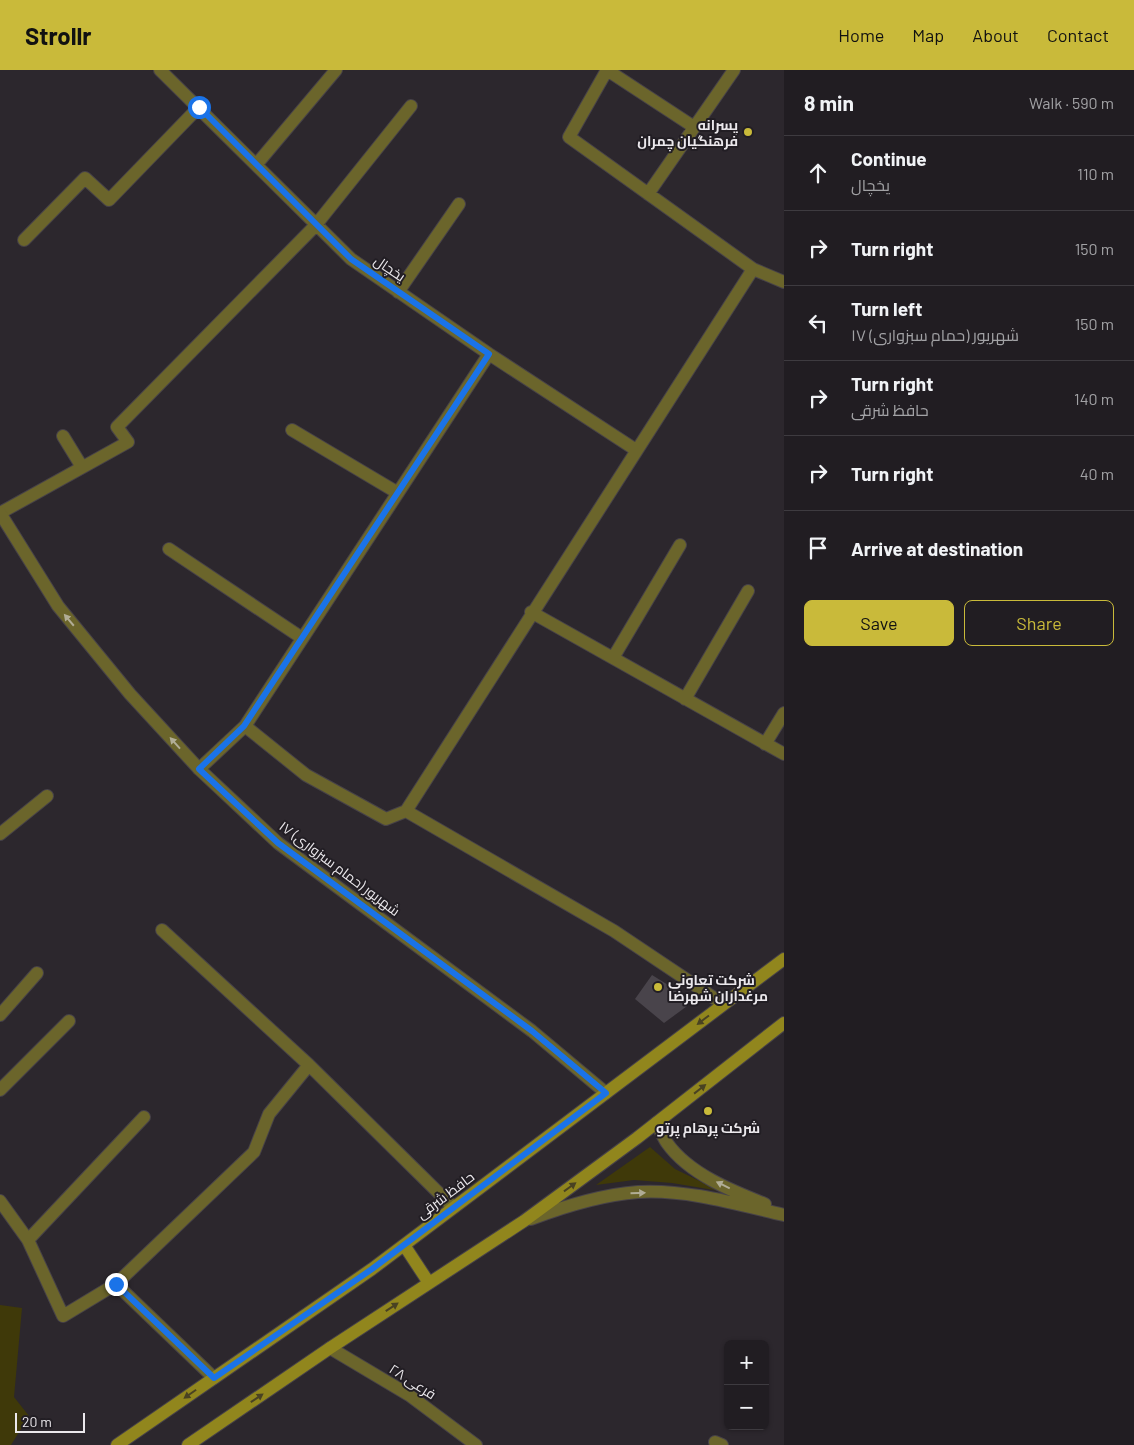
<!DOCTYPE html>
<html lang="en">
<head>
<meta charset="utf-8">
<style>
  body { margin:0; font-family:Barlow,Cairo,sans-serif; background:#2d2a2f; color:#f1f3f6 }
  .controls { position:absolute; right:15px; bottom:15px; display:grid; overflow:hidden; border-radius:8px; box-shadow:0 1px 4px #0004 }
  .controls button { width:45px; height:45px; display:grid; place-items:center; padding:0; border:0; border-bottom:1px solid #3e3b40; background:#211d22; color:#f1f3f6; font:25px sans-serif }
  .scale { position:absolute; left:15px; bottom:12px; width:70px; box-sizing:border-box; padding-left:5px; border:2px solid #ebe8ec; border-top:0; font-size:14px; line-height:18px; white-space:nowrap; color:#ebe8ec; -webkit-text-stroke:4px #221e24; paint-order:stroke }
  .stop { position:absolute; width:15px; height:15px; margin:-11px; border:4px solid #1a73e8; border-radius:50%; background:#fff }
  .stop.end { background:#1a73e8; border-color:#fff; box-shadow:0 1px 5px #0008 }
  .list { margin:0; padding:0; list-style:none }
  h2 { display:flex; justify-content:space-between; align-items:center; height:65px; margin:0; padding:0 20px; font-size:21px }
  h2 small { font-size:16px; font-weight:400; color:#a2a2a5 }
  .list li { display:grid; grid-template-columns:32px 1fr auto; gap:15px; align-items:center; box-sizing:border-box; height:75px; padding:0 20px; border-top:1px solid #3e3b40 }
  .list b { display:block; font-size:19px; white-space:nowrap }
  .list p { margin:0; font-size:16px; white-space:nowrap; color:#a2a2a5 }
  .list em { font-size:16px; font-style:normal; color:#a2a2a5 }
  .actions { display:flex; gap:10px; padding:15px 20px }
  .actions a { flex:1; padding:11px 0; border:1px solid #c9ba3a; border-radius:8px; text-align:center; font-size:18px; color:#c9ba3a }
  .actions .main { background:#c9ba3a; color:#111 }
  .icon { flex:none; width:28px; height:28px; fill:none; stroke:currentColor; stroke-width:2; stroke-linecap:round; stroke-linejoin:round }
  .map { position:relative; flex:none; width:784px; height:1375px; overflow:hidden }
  header { display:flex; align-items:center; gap:30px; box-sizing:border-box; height:70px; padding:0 25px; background:#c9ba3a; color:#111 }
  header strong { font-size:24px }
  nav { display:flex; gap:28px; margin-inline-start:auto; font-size:18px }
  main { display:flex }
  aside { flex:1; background:#211d22 }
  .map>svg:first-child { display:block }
  .green { fill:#3f3909 }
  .building { fill:#49444b }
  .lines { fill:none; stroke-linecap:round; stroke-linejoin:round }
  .minor-casing { stroke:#474248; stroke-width:14 }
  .tertiary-casing { stroke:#474248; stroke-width:14 }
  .secondary-casing { stroke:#474248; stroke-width:14 }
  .minor { stroke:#6b652b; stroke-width:12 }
  .tertiary { stroke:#6b652b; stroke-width:12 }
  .secondary { stroke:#91861d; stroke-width:12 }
  .oneway { fill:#b1ad95 }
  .oneway2 { fill:#494222 }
  .route { stroke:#1a73e8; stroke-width:6 }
  .poi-dot { fill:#c9ba3a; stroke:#221e24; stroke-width:2 }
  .labels { text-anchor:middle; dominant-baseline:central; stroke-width:4; stroke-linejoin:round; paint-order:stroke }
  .poi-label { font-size:14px; font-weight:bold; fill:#ebe8ec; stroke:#221e24; text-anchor:end }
  .street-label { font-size:14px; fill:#ebe8ec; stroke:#221e24 }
</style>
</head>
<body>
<header>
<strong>Strollr</strong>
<nav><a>Home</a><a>Map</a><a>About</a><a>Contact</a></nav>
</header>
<main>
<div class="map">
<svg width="784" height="1375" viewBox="0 0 784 1375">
  <rect width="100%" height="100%" fill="#2c272d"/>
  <path class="green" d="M650 1077 675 1099 720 1121 672 1113 634 1110 596 1115Z
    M0 1235 22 1238 14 1327 29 1346 11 1375H0Z"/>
  <path class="building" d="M652 905 694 931 664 953 635 929Z"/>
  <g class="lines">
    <defs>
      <path id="minor" d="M160 0 351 189 489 284 636 380
        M607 0 569 67 753 199 784 212
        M607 0 694 57
        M256 95 336 0
        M648 124 734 0
        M24 170 85 108 109 130 199 37
        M398 222 459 134
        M292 360 398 423
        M63 366 82 397
        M0 443 128 372 117 357 315 156 411 36
        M169 479 302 568
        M531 542 784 684
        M613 588 680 475
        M685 629 748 521
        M245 656 306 705 386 749 406 741 753 199
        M765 674 784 643
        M199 699 245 656 489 284
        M406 741 614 861 723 934
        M0 764 47 726
        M162 860 309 995 453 1137
        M0 945 37 903
        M0 1020 69 951
        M0 1131 28 1170 63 1246 116 1214 254 1082 269 1044 309 995
        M28 1170 144 1047
        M116 1214 214 1308
        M330 1278 409 1325 476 1375
        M715 1372 722 1375"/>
      <path id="tertiary" d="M0 443 58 536 130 624 199 699 278 773 532 961 606 1023
        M656 1053C660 1059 663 1067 667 1073 689 1104 732 1121 765 1134
        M531 1149C565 1136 600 1125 638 1122 686 1119 737 1134 784 1145"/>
      <path id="secondary" d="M404 1175 429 1213
        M117 1375 372 1199 784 889
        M188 1375 330 1278 524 1151 637 1068 784 953"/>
    </defs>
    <use href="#minor" class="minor-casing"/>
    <use href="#tertiary" class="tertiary-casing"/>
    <use href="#secondary" class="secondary-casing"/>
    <use href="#minor" class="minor"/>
    <use href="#tertiary" class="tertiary"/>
    <use href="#secondary" class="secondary"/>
  </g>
  <defs><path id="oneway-solid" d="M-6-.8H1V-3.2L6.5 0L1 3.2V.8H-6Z" transform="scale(1.25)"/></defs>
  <g class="oneway">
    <use href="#oneway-solid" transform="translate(69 550) rotate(-130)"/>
    <use href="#oneway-solid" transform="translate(175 673) rotate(-132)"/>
    <use href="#oneway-solid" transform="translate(723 1115) rotate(-154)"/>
    <use href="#oneway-solid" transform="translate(638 1123) rotate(-2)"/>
  </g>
  <g class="oneway2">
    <use href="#oneway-solid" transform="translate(703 950) rotate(143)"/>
    <use href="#oneway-solid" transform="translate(700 1019) rotate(-38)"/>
    <use href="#oneway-solid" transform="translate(570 1117) rotate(-36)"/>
    <use href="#oneway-solid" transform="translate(392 1237) rotate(-33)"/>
    <use href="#oneway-solid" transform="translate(190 1324) rotate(145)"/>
    <use href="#oneway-solid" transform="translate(257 1328) rotate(-34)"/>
  </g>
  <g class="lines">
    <path class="route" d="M116 1214 214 1308 372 1199 606 1023 532 961 278 773 199 699 244 656 489 284 351 189 199 37"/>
  </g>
  <g class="poi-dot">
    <circle cx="748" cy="62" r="5"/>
    <circle cx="658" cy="917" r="5"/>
    <circle cx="708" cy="1041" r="5"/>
  </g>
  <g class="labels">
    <g class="poi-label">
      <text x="738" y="54">پسرانه<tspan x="738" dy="16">فرهنگیان چمران</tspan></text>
      <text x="668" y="909" text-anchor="start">شرکت تعاونی<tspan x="668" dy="16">مرغداران شهرضا</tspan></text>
      <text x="708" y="1057" text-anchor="middle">شرکت پرهام پرتو</text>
    </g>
    <g class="street-label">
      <text transform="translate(390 198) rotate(34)">یخچال</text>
      <text transform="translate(340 798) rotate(37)">۱۷ شهریور (حمام سبزواری)</text>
      <text transform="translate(445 1125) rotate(-37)">حافظ شرقی</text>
      <text transform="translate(413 1311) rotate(33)">فرعی ۲۸</text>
    </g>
  </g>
</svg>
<div class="controls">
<button>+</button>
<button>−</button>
</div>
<div class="scale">20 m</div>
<div class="stop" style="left:199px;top:37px"></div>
<div class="stop end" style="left:116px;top:1214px"></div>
</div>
<aside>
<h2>8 min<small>Walk · 590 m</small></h2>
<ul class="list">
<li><svg class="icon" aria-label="ahead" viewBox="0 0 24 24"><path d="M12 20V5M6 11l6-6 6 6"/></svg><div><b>Continue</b><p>یخچال</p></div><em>110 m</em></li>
<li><svg class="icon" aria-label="right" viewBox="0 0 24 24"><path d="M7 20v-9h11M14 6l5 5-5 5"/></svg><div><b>Turn right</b></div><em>150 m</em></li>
<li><svg class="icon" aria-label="left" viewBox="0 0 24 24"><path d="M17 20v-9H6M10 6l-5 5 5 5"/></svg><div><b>Turn left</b><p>۱۷ شهریور (حمام سبزواری)</p></div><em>150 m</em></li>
<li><svg class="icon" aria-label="right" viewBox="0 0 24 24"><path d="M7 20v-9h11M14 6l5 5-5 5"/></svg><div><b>Turn right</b><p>حافظ شرقی</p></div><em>140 m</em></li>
<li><svg class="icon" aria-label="right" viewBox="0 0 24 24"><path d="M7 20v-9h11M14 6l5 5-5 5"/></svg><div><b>Turn right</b></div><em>40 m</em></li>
<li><svg class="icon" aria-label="arrive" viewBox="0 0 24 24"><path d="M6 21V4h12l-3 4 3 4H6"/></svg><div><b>Arrive at destination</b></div></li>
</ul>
<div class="actions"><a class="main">Save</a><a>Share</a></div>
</aside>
</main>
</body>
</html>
